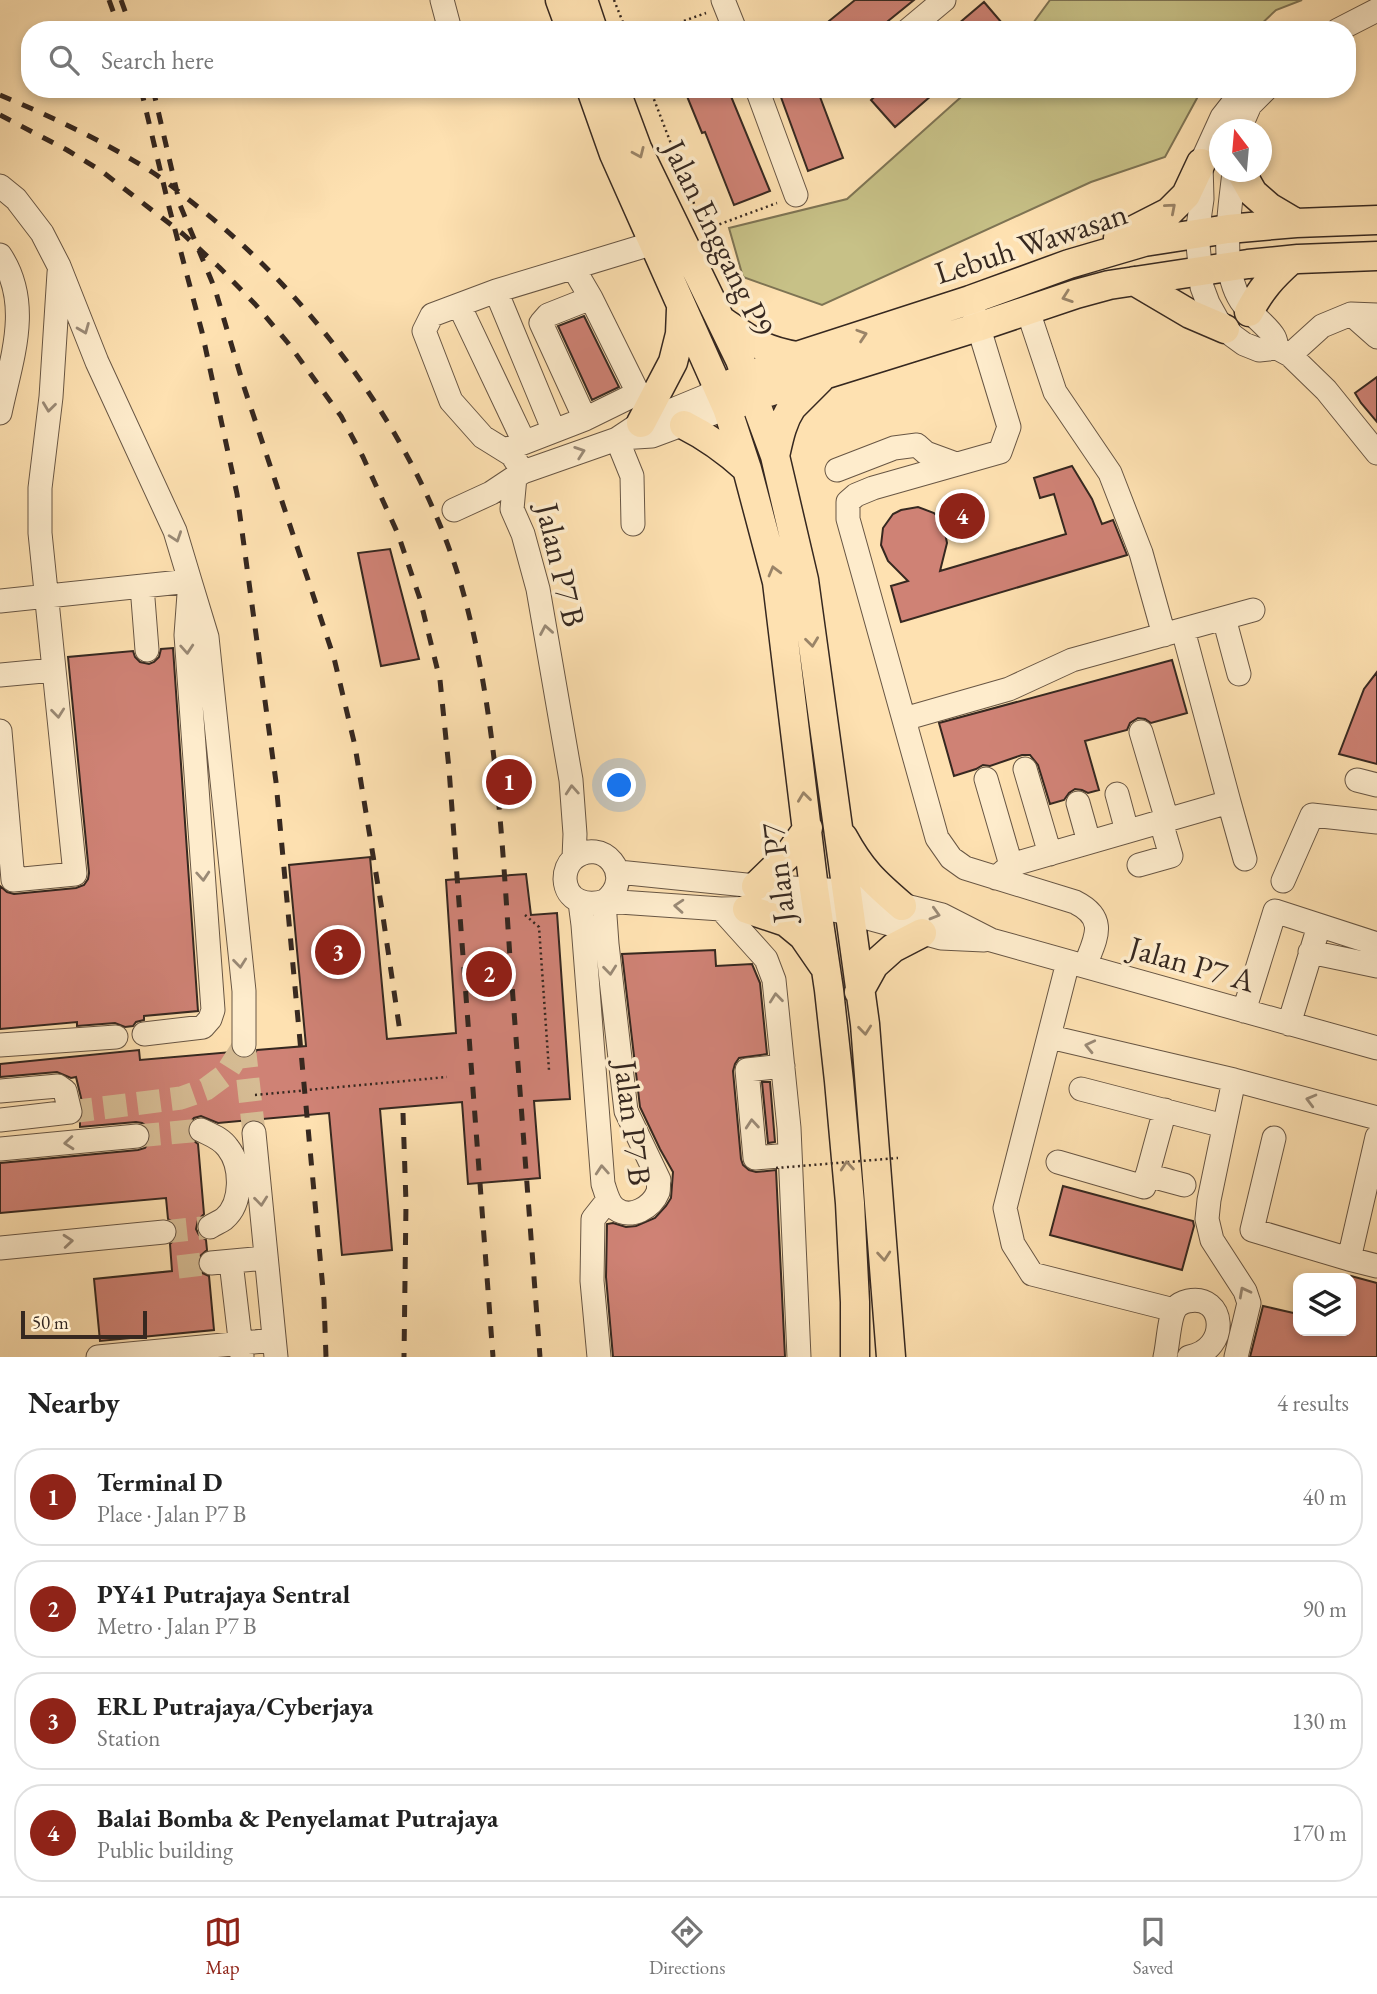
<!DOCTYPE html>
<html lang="en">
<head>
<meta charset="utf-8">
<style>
  body { margin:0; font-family:"EB Garamond",serif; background:#f2f2f2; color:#222 }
  .controls { position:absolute; right:21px; bottom:21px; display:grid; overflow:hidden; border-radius:14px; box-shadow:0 4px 10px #0003 }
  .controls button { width:63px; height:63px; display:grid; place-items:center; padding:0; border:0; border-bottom:2px solid #e0e0e0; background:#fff; color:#222; font:35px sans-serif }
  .compass { position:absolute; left:1209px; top:119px; width:63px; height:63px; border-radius:50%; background:#fff; box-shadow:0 4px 10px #0003; rotate:344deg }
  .scale { position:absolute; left:21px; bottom:18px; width:126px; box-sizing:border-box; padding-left:7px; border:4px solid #362820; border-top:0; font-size:19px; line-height:24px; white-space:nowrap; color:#362820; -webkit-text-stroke:5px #feeccc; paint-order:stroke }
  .you { position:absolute; left:620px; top:786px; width:24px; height:24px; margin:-18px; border:5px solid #fff; border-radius:50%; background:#1a73e8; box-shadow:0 0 0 10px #1a73e833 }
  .badge { display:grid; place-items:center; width:46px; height:46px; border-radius:50%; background:#8f2418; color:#fff; font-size:23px; font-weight:700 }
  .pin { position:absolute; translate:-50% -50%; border:4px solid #fff; box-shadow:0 2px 7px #0006 }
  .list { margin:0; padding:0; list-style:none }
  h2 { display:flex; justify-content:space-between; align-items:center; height:91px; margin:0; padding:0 28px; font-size:30px }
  h2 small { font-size:23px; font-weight:400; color:#767676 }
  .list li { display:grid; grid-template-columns:46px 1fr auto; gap:21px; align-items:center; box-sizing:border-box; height:98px; margin:0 14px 14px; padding:0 14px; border:2px solid #e0e0e0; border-radius:28px }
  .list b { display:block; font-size:26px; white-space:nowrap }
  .list p { margin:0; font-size:23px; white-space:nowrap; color:#767676 }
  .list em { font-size:23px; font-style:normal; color:#767676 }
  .icon { flex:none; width:38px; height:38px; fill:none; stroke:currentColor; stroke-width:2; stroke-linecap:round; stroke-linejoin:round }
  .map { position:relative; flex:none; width:1377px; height:1357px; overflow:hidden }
  .search { position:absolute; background:#fff; box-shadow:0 4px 10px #0003; left:21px; right:21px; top:21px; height:77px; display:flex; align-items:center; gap:18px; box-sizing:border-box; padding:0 24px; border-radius:28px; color:#767676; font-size:26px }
  .sheet { height:539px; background:#fff }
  nav { display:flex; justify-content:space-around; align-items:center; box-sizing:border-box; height:98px; border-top:2px solid #e0e0e0; background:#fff; font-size:19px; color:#767676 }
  nav a { display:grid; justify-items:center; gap:4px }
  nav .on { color:#8f2418 }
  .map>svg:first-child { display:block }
  .green { fill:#c7c187; stroke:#7e7454; stroke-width:2 }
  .building { fill:#cf8275; stroke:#362820; stroke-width:2 }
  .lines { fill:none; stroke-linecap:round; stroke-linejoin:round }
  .minor-tunnel { stroke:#d6bc94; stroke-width:23; stroke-dasharray:23 11; stroke-linecap:butt }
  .minor-casing { stroke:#685644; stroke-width:25 }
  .major-casing { stroke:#362820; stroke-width:31 }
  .path { stroke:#362820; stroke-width:2.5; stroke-dasharray:2 3.5; stroke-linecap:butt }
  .minor { stroke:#feeccc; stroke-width:23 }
  .major { stroke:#fee1b1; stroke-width:28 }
  .rail { stroke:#362820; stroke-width:5; stroke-dasharray:12 12; stroke-linecap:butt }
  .path-bridge { stroke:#362820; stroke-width:2.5; stroke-dasharray:2 3.5; stroke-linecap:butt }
  .oneway { stroke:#9a8468 }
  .oneway2 { stroke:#9a8a76 }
  .labels { text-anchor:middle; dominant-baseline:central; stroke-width:7; stroke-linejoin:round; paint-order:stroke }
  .street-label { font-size:32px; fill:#362820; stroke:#feeccc }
</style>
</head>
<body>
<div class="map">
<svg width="1377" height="1357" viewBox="0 0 1377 1357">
  <rect width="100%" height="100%" fill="#fee1b1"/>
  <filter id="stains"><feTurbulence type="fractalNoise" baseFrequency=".00286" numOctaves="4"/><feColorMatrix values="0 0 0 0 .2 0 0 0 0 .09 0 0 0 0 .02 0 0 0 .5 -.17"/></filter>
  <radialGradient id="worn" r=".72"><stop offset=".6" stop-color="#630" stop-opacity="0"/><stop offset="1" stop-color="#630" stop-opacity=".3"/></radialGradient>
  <path class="green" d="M1050 0H1302L1276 10 1255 30H1028Z
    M970 89H1202L1165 157 1091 182 822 305 743 277 729 228 847 199Z"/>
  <path class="building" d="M855 0H914L877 30H818Z
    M984 2 1008 30H951Z
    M684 89H728L770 191 734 205 705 132 702 133Z
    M778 89H817L843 158 808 171Z
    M883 89H939L895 127 871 100Z
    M584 316 619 387 592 400 558 326Z
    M1377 377V422L1361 403 1355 393Z
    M1072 466 1092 499 1102 524 1113 520 1127 555 901 622 891 586 908 581 888 561 881 545 883 528 893 514 901 510 918 507 934 513 940 519 944 527 947 543 940 571 1066 534 1054 494 1040 498 1034 478Z
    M390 549 419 659 381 666 358 553Z
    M173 648 198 1011 144 1016V1020L136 1022 133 1026 125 1027 115 1023 77 1026V1022L0 1029V886L7 892 14 894 76 888 84 885 88 879 89 873 68 657 133 651 135 657 140 662 149 664 154 662 159 657 161 649Z
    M1172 660 1187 713 1151 723 1145 719 1138 718 1130 723 1127 730 1085 741 1099 790 1088 793 1082 790 1075 789 1069 793 1064 800 1050 804 1038 765 1030 755H1022L990 766 983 765 976 769 954 776 939 723Z
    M1377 672V764L1339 754 1364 689Z
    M370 857 387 1039 456 1033 446 880 526 874 531 915 557 913 570 1099 534 1101 540 1178 468 1184 462 1102 380 1109 392 1250 342 1255 329 1113 218 1123 201 1116 194 1118 188 1125 187 1132 190 1138 198 1144 204 1214 198 1220 196 1229 199 1235 206 1240 207 1250 199 1257 197 1265 200 1272 209 1276 214 1330 100 1341 94 1279 172 1271 170 1244 176 1238 178 1231 175 1223 168 1219 166 1198 0 1213V1163L138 1150 145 1148 149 1142 151 1134 148 1127 142 1123 136 1122 80 1127V1121L83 1116 84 1110 76 1077 71 1078 57 1072 0 1077V1064L139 1050 140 1060 232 1052 238 1057 245 1059 252 1057 257 1050 306 1046 289 865Z
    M715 950 716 966 752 964 760 983 767 1054 739 1058 735 1064 733 1071 741 1159 743 1165 749 1170 756 1172 776 1170 785 1357H613L606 1277 607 1224 613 1223 626 1227 636 1226 655 1218 666 1206 671 1198 673 1172 660 1149 640 1107 622 954Z
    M762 1082H770L775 1142 768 1143Z
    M1063 1186 1193 1221 1194 1226 1182 1270 1050 1235Z
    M1351 1276 1377 1283V1357H1250L1263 1306 1298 1314V1331H1351Z"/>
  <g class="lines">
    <path class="minor-tunnel" d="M244 1045 254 1133
      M70 1112 181 1098 206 1089 225 1075 244 1045
      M137 1136 201 1130
      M164 1232 210 1227
      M178 1267 211 1263"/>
    <defs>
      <path id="minor" d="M442 0 450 30
        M723 0 735 30
        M908 30 944 0
        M1338 30 1377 10
        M757 89 796 195
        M1244 89 1222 117 1201 163 1202 199 1197 234 1202 287 1208 303 1218 321 1233 336 1244 344 1259 350 1277 348 1290 355
        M1239 130 1250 105 1266 89
        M1234 172C1230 210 1219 267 1241 301 1249 313 1270 328 1274 337 1276 340 1276 344 1277 348
        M0 186 16 199 42 233 59 266 97 362 175 531 190 581 207 637 244 991V1045
        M0 255C33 304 11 360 0 413
        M496 291 554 431
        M459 305 524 442
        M1028 311 1055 392 1110 473 1141 553 1164 635
        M974 312 1009 427 1000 452 873 488 856 495 848 502V519L937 838 951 858 965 868 1075 902C1109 919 1095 939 1085 966
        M1351 314 1377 337
        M1377 315 1351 314 1322 326 1290 355 1326 390 1377 453
        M585 419 541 323 548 315 591 298
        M620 438 652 436 727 408
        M617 439 632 476 633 524
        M505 450 585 419 638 393 591 298 574 269
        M837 470 894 448 917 445 926 453 956 464
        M523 472 512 455 483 437 451 401 424 331 432 315 496 291 654 243
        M454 510 491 493 515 477
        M142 586 147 650
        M0 601 190 581
        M1224 618 1239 674
        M0 675 54 670
        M904 719 1009 689 1072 660 1253 610
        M0 731 13 880 75 874 40 533V488L51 397 59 273
        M1141 732 1167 820
        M1025 769 1050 854
        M986 779 1011 865
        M1357 780 1377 785
        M1117 794 1127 831
        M1229 802 1245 859
        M1078 803 1089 842
        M574 858 575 834 571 780 538 589 523 534 512 509 515 477 523 472 617 439 641 423 704 397 719 389
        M1139 865 1171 856 1161 822
        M618 872 756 886 845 891 942 915 991 940 1377 1048
        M996 878 1011 865 1229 802 1183 630
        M1283 881 1312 815 1377 822
        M605 901C637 876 602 835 573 859 568 864 565 871 565 879 566 901 587 907 605 901L721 909 816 907 849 913 941 938 984 940
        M580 902 583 925 603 1184C606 1192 608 1204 616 1209 631 1220 652 1207 658 1192 659 1188 658 1184 659 1180L626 1111 607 944 604 902
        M721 909 766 959 774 980 789 1128 799 1357
        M1310 952 1377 966
        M1068 962 1005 1208 1013 1244 1032 1274 1174 1310
        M1244 1011 1275 911 1377 944
        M1289 1024 1319 926
        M144 1034 203 1027 210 1019 213 1010 186 635 189 594
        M1050 1037 1234 1080 1377 1118
        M0 1045 116 1037
        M783 1066 747 1070 755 1158 790 1155
        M1234 1080 1209 1200 1207 1219 1212 1240 1245 1291 1249 1303 1236 1357
        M1081 1089 1224 1126
        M0 1091 58 1086 65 1091 70 1112 0 1120
        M201 1130C211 1135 221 1138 228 1148 242 1166 243 1203 224 1219 220 1222 214 1224 210 1227
        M254 1133 276 1357
        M1377 1137 1349 1259 1377 1266
        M1274 1138 1252 1230 1349 1259
        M0 1149 137 1136
        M1058 1162 1144 1187 1165 1110
        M1147 1175 1184 1185
        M0 1248 164 1232
        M231 1262 242 1356
        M211 1263 266 1258
        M98 1357 274 1340
        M599 1357 592 1281 593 1219 608 1200
        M1165 1357C1168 1345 1169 1318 1175 1309 1177 1305 1183 1302 1188 1301 1225 1293 1231 1349 1189 1357"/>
      <path id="major" d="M560 0 571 30
        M583 0 593 30
        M591 89 614 154 727 408 747 469 777 582 814 889 829 990 839 1081 850 1203 855 1302V1357
        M615 89 637 148 740 360 775 456 804 580 865 1024 891 1357
        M1241 172 1253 193 1269 207 1296 223
        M1118 238 1169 212 1186 195 1201 163
        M1134 281 1190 314 1225 329
        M1249 312C1261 289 1272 277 1291 260
        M722 321C751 340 761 350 797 356
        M728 385 797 356 970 300 1069 264 1144 242 1228 229 1296 223 1377 220
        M735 405 753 397 978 327 1076 294 1109 285 1248 264 1298 259 1377 256
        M641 423 673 362 680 334 681 309
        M684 425C708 437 727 451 747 469
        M775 456C779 438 782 422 792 407L820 379
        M843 837C861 870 874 882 902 906
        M756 886 790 853 808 828
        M747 909 786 922 803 936 823 965
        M859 992 874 965 893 948 922 933"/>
    </defs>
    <use href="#minor" class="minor-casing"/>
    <use href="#major" class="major-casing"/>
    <path class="path" d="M614 0 626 30
      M658 30 706 13
      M650 89 708 240
      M704 230 777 203
      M525 915 539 927 549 1070"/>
    <use href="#minor" class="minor"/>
    <use href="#major" class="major"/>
    <path class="rail" d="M109 0 120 30
      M121 0 132 30
      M141 89 169 207 202 332 237 494 276 782 324 1300 326 1357
      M153 89 180 205 215 289 244 387 334 658 355 746 382 910 400 1032
      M0 95C52 117 104 141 152 172 166 181 179 192 193 203 316 298 425 448 465 599 496 716 502 838 510 958 520 1091 530 1224 540 1357
      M0 115 67 150 100 170 183 234 219 267 255 304 288 343 341 416 363 457 398 534 420 599 440 680 449 769 493 1357
      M403 1113 406 1203 404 1357"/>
    <path class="path-bridge" d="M255 1095 447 1077
      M776 1168 898 1158"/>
  </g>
  <defs><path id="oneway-chevron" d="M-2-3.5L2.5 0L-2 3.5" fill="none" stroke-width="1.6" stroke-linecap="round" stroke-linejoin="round" transform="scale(1.75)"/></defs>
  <g class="oneway">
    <use href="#oneway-chevron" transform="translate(639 153) rotate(66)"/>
    <use href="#oneway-chevron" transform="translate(1171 208) rotate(-41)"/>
    <use href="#oneway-chevron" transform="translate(1067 297) rotate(161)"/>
    <use href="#oneway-chevron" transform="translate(862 335) rotate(-18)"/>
    <use href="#oneway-chevron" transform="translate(774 571) rotate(-105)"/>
    <use href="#oneway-chevron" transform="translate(812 642) rotate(83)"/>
    <use href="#oneway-chevron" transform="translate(804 797) rotate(-97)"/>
    <use href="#oneway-chevron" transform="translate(865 1030) rotate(84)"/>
    <use href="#oneway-chevron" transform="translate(847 1166) rotate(-95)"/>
    <use href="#oneway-chevron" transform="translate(884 1256) rotate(85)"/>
  </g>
  <g class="oneway2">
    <use href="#oneway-chevron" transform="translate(84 329) rotate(68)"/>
    <use href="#oneway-chevron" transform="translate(49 407) rotate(97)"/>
    <use href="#oneway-chevron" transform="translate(580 452) rotate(-19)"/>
    <use href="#oneway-chevron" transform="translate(176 537) rotate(71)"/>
    <use href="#oneway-chevron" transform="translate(546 630) rotate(-100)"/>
    <use href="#oneway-chevron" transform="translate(187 649) rotate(86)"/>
    <use href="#oneway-chevron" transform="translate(58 713) rotate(84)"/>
    <use href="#oneway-chevron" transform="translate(572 790) rotate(-94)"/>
    <use href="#oneway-chevron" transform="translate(203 876) rotate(86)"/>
    <use href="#oneway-chevron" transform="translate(679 906) rotate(-176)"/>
    <use href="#oneway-chevron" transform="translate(935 914) rotate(16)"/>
    <use href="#oneway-chevron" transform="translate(240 963) rotate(84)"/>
    <use href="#oneway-chevron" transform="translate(610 970) rotate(84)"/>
    <use href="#oneway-chevron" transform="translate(776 998) rotate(-96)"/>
    <use href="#oneway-chevron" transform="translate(1090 1046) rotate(-167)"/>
    <use href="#oneway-chevron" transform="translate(1311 1100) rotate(-165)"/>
    <use href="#oneway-chevron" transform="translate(752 1124) rotate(-95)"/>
    <use href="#oneway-chevron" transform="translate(69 1143) rotate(175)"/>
    <use href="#oneway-chevron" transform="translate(602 1170) rotate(-94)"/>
    <use href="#oneway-chevron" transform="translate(261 1201) rotate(84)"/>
    <use href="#oneway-chevron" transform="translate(68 1241) rotate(-5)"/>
    <use href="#oneway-chevron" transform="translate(1244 1292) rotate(-118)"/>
  </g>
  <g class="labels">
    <g class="street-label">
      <text transform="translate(719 238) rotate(64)">Jalan Enggang P9</text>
      <text transform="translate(1031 243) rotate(-18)">Lebuh Wawasan</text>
      <text transform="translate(561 565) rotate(77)">Jalan P7 B</text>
      <text transform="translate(778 873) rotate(-97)">Jalan P7</text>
      <text transform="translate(1192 964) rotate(16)">Jalan P7 A</text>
      <text transform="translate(633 1123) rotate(83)">Jalan P7 B</text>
    </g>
  </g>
  <rect width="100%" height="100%" filter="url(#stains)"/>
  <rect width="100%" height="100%" fill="url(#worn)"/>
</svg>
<div class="controls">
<button><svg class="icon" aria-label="layers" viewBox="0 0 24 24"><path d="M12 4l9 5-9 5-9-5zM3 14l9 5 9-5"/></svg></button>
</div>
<svg class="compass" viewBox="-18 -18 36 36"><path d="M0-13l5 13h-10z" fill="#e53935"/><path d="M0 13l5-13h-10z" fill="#767676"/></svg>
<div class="scale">50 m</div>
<div class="you"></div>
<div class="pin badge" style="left:509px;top:782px">1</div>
<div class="pin badge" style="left:489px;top:974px">2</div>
<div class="pin badge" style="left:338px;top:952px">3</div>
<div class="pin badge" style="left:962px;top:516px">4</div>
<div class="search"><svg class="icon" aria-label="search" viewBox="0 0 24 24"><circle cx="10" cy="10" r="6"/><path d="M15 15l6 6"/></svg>Search here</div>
</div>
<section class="sheet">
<h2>Nearby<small>4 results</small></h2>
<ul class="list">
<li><span class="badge">1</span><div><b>Terminal D</b><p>Place · Jalan P7 B</p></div><em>40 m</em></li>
<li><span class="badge">2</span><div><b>PY41 Putrajaya Sentral</b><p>Metro · Jalan P7 B</p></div><em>90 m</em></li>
<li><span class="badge">3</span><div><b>ERL Putrajaya/Cyberjaya</b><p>Station</p></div><em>130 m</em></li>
<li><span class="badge">4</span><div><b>Balai Bomba &amp; Penyelamat Putrajaya</b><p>Public building</p></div><em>170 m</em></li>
</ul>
</section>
<nav>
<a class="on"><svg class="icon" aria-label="map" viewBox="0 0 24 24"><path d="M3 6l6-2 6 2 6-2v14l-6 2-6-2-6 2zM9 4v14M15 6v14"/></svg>Map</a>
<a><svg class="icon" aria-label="directions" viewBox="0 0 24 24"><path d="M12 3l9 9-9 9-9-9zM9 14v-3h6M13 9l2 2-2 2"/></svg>Directions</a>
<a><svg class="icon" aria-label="saved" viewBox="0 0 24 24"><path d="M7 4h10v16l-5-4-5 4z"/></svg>Saved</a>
</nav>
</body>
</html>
